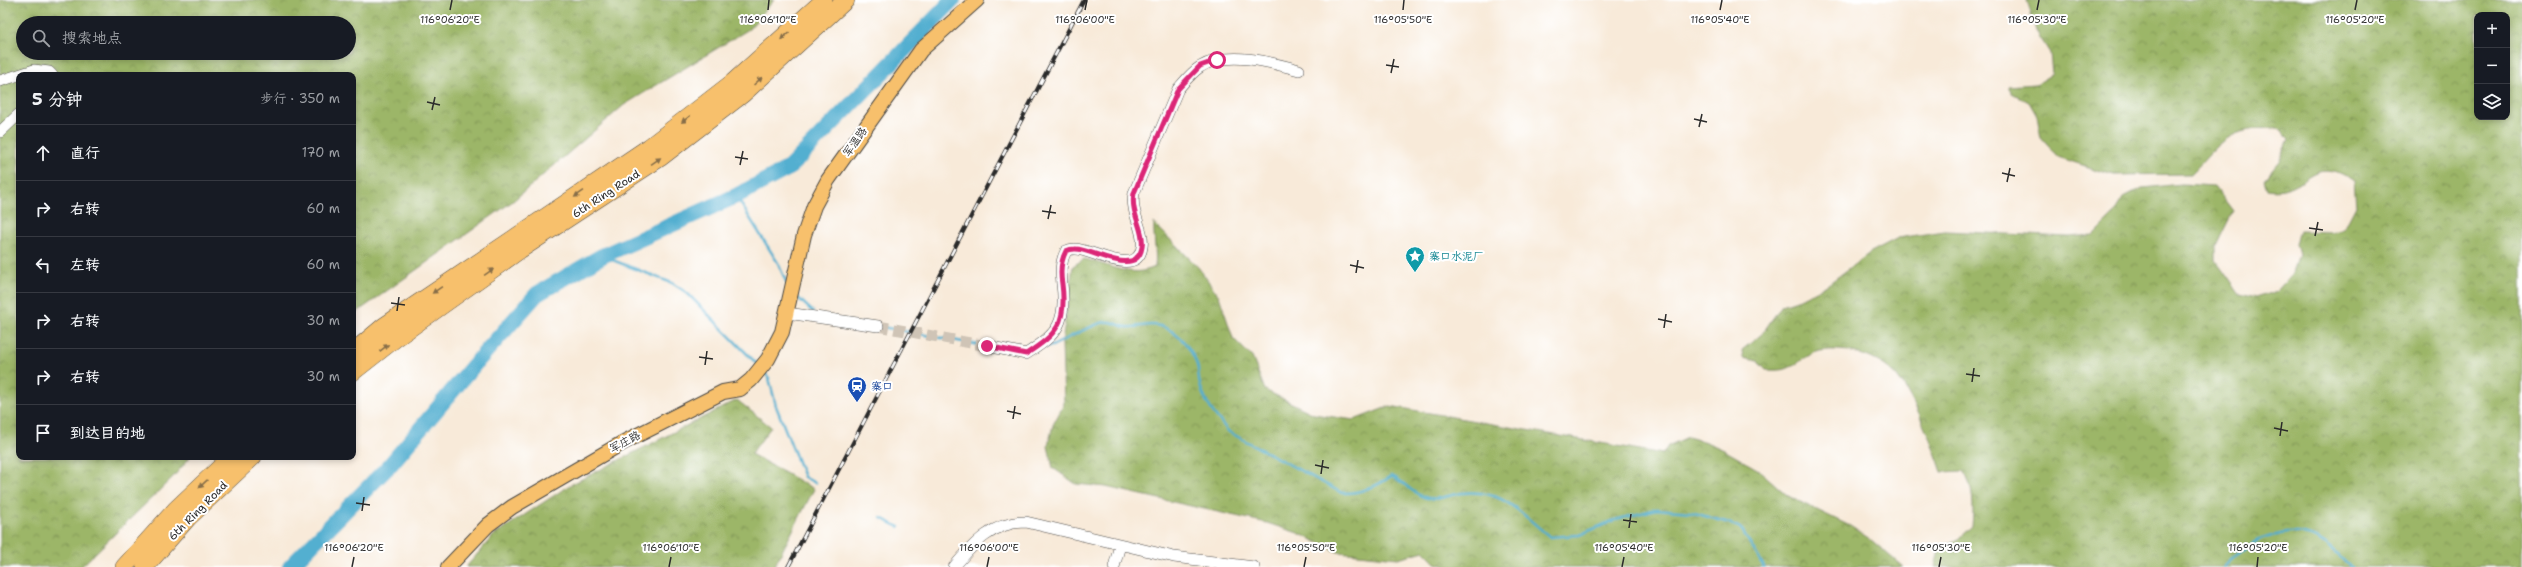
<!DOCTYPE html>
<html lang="zh">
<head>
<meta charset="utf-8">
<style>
  body { margin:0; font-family:"Shantell Sans","LXGW WenKai TC",sans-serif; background:#20242c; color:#f1f3f6 }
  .controls { position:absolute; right:12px; top:12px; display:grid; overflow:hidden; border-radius:8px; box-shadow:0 2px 6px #0003 }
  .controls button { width:36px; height:36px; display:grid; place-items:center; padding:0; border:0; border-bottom:1px solid #363941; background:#171b24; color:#f1f3f6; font:20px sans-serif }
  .stop { position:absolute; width:12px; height:12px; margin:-9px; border:3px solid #db2777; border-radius:50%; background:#fff }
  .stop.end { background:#db2777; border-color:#fff; box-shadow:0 1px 4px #0008 }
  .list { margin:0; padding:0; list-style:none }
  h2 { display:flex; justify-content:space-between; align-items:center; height:52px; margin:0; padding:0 16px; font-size:17px }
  h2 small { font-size:13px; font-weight:400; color:#9ea1a6 }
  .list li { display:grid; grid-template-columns:26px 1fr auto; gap:12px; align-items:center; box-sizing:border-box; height:56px; padding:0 16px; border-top:1px solid #363941 }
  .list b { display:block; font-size:15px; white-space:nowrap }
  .list em { font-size:13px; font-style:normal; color:#9ea1a6 }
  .icon { flex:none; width:22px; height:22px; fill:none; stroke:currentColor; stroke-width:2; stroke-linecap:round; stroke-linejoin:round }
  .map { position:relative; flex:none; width:2522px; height:567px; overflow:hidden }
  .search { position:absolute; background:#171b24; box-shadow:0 2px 6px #0003; left:16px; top:16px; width:340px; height:44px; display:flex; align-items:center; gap:10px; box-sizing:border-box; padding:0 14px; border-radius:22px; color:#9ea1a6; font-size:15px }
  .panel { position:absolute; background:#171b24; box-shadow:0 2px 6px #0003; left:16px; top:72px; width:340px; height:388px; border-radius:8px }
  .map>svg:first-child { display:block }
  .forest { fill:url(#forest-crowns); stroke:#64704a; fill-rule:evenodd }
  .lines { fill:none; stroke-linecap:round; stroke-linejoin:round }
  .stream { stroke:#52afd0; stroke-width:2.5 }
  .river { stroke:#52afd0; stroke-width:16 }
  .minor-tunnel { stroke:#cfc4b6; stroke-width:11; stroke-dasharray:11 5.5; stroke-linecap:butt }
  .minor-casing { stroke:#4a4845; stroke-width:12 }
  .major-casing { stroke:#4a4845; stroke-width:16 }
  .highway-casing { stroke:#4a4845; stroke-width:18 }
  .minor { stroke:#fff; stroke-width:11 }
  .major { stroke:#f7c06c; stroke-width:14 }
  .highway { stroke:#f7c06c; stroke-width:17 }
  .rail-casing { stroke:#2b2b2b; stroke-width:4 }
  .rail { stroke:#fff; stroke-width:2.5; stroke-dasharray:8; stroke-linecap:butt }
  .oneway { fill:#876e48 }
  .route { stroke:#db2777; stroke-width:5 }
  .ticks { fill:none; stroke:#2b2b2b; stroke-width:1.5 }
  .labels { text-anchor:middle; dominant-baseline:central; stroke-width:4; stroke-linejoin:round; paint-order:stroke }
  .street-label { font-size:11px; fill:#2b2b2b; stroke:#fff }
  .culture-label { font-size:11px; fill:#0d838f; stroke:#fff; text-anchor:start }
  .transit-label { font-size:11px; fill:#164399; stroke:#fff; text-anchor:start }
  .ticks-label { font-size:10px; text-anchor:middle; fill:#2b2b2b; stroke:#fff; stroke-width:4; stroke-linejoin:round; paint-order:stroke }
</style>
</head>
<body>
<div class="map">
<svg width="2522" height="567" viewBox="0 0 2522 567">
  <defs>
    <pattern id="forest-crowns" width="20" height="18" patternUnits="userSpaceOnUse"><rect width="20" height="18" fill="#9cb668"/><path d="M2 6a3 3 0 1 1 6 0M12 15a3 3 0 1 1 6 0" fill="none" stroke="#7f9456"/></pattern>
  </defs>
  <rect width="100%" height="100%" fill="#fff"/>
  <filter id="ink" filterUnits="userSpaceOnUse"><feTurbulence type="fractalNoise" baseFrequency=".025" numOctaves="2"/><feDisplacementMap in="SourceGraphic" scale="8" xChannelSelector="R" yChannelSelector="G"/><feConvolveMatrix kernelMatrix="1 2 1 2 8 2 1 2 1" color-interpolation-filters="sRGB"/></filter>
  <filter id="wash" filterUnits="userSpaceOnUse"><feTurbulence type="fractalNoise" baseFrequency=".012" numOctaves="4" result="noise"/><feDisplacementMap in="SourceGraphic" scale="16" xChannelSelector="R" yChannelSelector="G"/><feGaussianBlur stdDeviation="0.9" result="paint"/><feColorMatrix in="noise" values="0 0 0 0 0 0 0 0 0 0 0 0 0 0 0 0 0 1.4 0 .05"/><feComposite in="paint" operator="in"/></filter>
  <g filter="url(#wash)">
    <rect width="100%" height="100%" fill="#f8ead9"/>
    <path class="forest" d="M0 0H774L749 29 624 105 513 201 353 315V75H19V457H190L174 476 81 567H0ZM23 23H349V53H23Z
      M2027 0H2522V567H1935L1940 547 1958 539 1972 526C1974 509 1974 485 1963 471L1942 472C1934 447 1914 398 1898 378 1882 357 1845 346 1820 351 1807 354 1799 364 1788 368 1782 371 1773 370 1766 370L1757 361 1743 358 1742 350 1762 334 1782 305 1800 299 1827 285 1871 252 1898 238 1945 231 2068 237 2093 235 2112 216 2123 198 2142 188 2182 184 2214 186 2233 211 2216 246V260L2240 294 2255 298 2277 291 2292 274 2299 254 2296 243 2300 231 2334 232 2344 229 2356 206 2354 181C2309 150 2309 196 2267 189L2264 180 2279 162 2289 139 2278 128C2227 128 2224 140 2191 174L2113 175 2058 157 2041 138 2037 116 2029 102 2012 93 2008 86 2036 84 2052 74 2050 53 2036 31ZM2477 15H2507V117H2477Z
      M1154 223 1198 267 1219 296 1233 338 1252 357 1265 390 1314 414 1354 420 1390 406 1663 454 1668 446 1688 437 1706 442 1724 450 1759 470 1788 496 1850 526 1870 539 1903 567H1448L1436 563 1424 551 1398 558 1338 552 1298 533 1267 523 1106 487 1076 484 1053 468 1048 446 1053 425 1064 404 1062 343 1073 266 1084 259C1109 264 1130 279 1155 267 1157 252 1153 238 1154 223Z
      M737 400 771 427 751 454 814 489 774 567H466L494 535 570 485Z"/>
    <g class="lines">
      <path class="stream" d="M736 196 778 263 787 284
        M602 256 672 283 687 293 757 364
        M796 296 813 312
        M882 327 985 346
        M1045 346H1052C1067 339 1090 325 1105 322 1115 320 1119 327 1127 327 1135 328 1144 325 1152 325 1173 325 1191 346 1197 365 1199 370 1198 375 1199 380 1202 400 1216 417 1229 432L1342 493C1359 494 1378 486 1391 476 1404 481 1411 493 1424 497 1437 502 1450 494 1463 493 1504 489 1521 514 1550 537L1579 535 1615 520 1656 509 1691 512 1729 523 1742 530 1764 567
        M764 372 769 378 776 406 804 477 815 483
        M881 518 899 527
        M2224 567C2250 540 2291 519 2326 544 2335 550 2343 559 2351 567"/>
      <path class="river" d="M290 567 390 465 474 365 537 294 602 256 736 196 789 168 953 0"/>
    </g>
  </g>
  <g filter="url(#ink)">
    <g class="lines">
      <path class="minor-tunnel" d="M878 326 987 346"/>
      <defs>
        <path id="minor" d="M0 81 34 70 49 72 52 75
          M0 132 19 114
          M787 313 878 326
          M987 346 1026 354C1057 335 1067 323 1062 284 1061 272 1060 262 1066 251 1068 250 1072 249 1074 249 1091 248 1137 279 1142 247 1145 230 1130 214 1134 193L1178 89C1185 81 1191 73 1200 67 1227 50 1271 62 1299 70
          M954 567C974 543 993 522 1026 522L1174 557 1254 567
          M1114 567 1120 545"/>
        <path id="major" d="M448 567 488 525 512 507 624 442 723 392 740 389 751 380 768 359 782 332 804 235 814 206 828 180 921 50 977 0"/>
        <path id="highway" d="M353 352 384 326 649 147 733 82 824 0
          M353 372 395 339 520 250 660 158 743 94 846 0
          M124 567 176 509 231 457
          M145 567 188 518 253 457"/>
      </defs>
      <use href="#minor" class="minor-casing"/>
      <use href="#major" class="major-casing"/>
      <use href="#highway" class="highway-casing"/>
      <use href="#minor" class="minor"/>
      <use href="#major" class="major"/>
      <use href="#highway" class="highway"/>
      <defs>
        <path id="rail" d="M788 567 1084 0"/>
      </defs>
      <use href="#rail" class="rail-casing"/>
      <use href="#rail" class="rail"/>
    </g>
    <defs><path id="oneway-solid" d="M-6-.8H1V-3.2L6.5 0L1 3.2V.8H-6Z"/></defs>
    <g class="oneway">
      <use href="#oneway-solid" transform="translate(785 36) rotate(139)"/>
      <use href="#oneway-solid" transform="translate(758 81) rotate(-42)"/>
      <use href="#oneway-solid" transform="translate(686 119) rotate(142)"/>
      <use href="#oneway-solid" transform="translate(656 161) rotate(-34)"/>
      <use href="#oneway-solid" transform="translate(579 194) rotate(146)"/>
      <use href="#oneway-solid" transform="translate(489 272) rotate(-35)"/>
      <use href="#oneway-solid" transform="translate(437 290) rotate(146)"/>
      <use href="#oneway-solid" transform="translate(384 348) rotate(-38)"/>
      <use href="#oneway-solid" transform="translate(203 484) rotate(137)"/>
    </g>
  </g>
  <g class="lines" filter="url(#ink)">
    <path class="route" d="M987 346 1026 354C1057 334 1067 323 1062 284 1060 272 1060 262 1066 251 1068 250 1072 249 1075 249 1092 248 1137 279 1142 247 1145 230 1130 214 1134 193L1178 89 1200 66 1217 60"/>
  </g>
  <path class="ticks" d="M450 10 452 0M768 10 769 0M1085 10 1087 0M1403 10 1404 0M1720 10 1722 0M2037 10 2039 0M2355 10 2357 0M1386 65 1399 67M1391 73 1394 59M427 102 440 105M432 110 435 97M1694 119 1707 122M1699 127 1702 114M735 157 748 159M740 165 743 151M2002 173 2015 176M2007 182 2010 168M1042 211 1056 213M1048 219 1051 205M2309 228 2323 230M2315 236 2318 222M1350 265 1364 268M1356 273 1358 260M391 303 405 305M397 311 399 297M1658 319 1672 322M1664 328 1666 314M699 357 713 359M705 365 707 351M1966 374 1980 376M1972 382 1974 368M1007 411 1021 414M1013 419 1015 406M2274 428 2288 431M2280 436 2282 422M1315 465 1329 468M1321 474 1323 460M356 503 370 505M362 511 364 497M1623 520 1637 522M1629 528 1631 514M352 567 354 557M669 567 671 557M987 567 989 557M1304 567 1306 557M1622 567 1624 557M1939 567 1941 557M2257 567 2258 557"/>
  <defs>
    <symbol id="sight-pin" viewBox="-11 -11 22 30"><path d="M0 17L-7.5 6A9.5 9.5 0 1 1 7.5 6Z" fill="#0f9aa8" stroke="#fff"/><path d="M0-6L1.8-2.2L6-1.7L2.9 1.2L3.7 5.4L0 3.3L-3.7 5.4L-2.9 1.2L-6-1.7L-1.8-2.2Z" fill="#fff"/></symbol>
    <symbol id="station-pin" viewBox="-11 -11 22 30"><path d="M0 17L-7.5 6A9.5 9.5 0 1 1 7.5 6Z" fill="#1a4fb4" stroke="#fff"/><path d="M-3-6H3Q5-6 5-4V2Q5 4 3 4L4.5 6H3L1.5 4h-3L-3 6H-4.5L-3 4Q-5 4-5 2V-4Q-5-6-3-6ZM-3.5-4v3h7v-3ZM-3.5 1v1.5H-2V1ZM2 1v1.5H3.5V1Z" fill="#fff"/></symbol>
  </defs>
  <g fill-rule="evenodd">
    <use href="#sight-pin" x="1404" y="245" width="22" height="30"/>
    <use href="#station-pin" x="846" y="375" width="22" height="30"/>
  </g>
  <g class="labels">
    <g class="street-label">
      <text transform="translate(855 142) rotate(-55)">军温路</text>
      <text transform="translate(606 194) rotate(-33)">6th Ring Road</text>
      <text transform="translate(625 442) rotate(-28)">军庄路</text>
      <text transform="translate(198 511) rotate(-45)">6th Ring Road</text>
    </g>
    <g class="culture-label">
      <text x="1429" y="256">寨口水泥厂</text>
    </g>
    <g class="transit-label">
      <text x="871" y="386">寨口</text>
    </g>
  </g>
  <g class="ticks-label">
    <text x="768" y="23">116°06'10"E</text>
    <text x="1085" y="23">116°06'00"E</text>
    <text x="1403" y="23">116°05'50"E</text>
    <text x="450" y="23">116°06'20"E</text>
    <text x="1720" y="23">116°05'40"E</text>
    <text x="2037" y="23">116°05'30"E</text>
    <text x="2355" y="23">116°05'20"E</text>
    <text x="354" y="551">116°06'20"E</text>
    <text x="671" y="551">116°06'10"E</text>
    <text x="989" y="551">116°06'00"E</text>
    <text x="1306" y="551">116°05'50"E</text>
    <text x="1624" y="551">116°05'40"E</text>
    <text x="1941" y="551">116°05'30"E</text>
    <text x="2258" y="551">116°05'20"E</text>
  </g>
</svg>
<div class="controls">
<button>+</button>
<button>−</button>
<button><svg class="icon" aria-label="layers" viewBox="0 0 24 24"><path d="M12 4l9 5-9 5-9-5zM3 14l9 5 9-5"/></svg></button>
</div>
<div class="stop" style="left:1217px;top:60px"></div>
<div class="stop end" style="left:987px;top:346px"></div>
<div class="search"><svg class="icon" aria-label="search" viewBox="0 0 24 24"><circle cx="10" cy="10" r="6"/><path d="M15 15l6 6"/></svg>搜索地点</div>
<section class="panel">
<h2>5 分钟<small>步行 · 350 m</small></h2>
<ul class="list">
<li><svg class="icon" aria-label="ahead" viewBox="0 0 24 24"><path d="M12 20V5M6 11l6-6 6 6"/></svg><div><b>直行</b></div><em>170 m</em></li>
<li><svg class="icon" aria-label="right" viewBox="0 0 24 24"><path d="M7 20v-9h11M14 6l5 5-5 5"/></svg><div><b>右转</b></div><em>60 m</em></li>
<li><svg class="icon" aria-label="left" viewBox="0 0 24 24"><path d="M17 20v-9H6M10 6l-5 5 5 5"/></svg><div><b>左转</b></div><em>60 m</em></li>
<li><svg class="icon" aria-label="right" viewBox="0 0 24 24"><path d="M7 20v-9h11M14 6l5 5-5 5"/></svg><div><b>右转</b></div><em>30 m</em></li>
<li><svg class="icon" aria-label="right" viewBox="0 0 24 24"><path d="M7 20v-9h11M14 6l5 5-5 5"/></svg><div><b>右转</b></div><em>30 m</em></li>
<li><svg class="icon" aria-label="arrive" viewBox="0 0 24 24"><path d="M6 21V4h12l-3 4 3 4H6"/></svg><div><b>到达目的地</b></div></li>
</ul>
</section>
</div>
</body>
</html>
